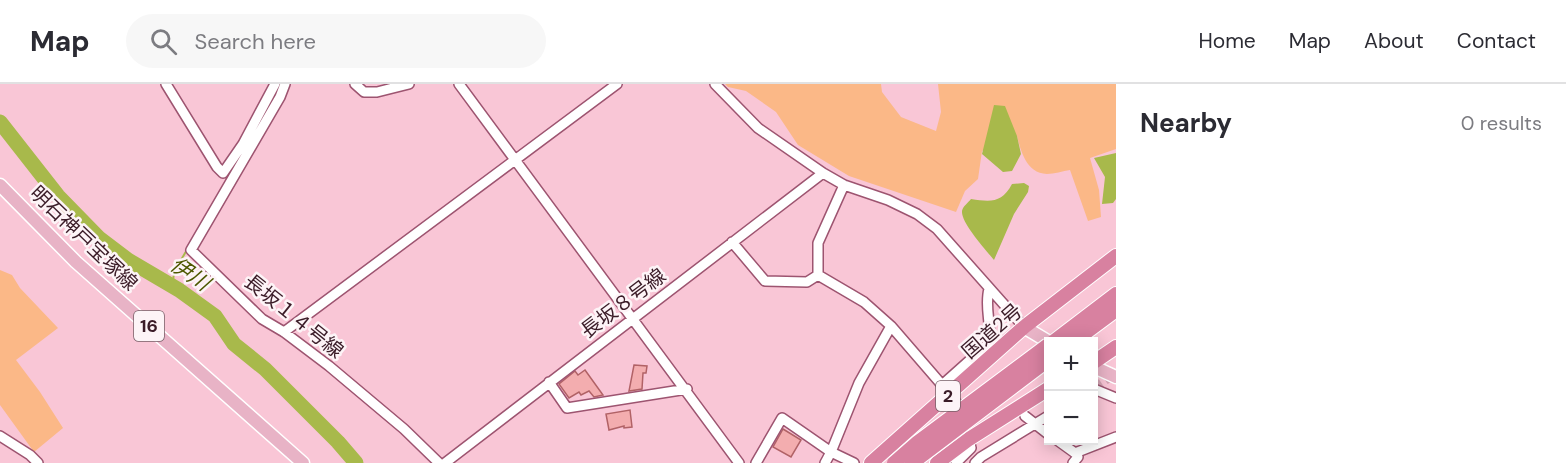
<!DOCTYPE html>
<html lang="en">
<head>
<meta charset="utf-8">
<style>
  body { margin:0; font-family:"DM Sans","Noto Sans JP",sans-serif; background:#f7f7f7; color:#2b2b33 }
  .controls { position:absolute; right:18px; bottom:18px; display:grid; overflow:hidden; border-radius:0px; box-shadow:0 3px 15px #0003 }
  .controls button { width:54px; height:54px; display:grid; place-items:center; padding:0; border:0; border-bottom:2px solid #e1e1e2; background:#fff; color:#2b2b33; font:30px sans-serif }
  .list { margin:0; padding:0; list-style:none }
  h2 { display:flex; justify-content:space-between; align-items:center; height:78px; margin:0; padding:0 24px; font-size:26px }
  h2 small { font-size:20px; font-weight:400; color:#7c7c81 }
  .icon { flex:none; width:33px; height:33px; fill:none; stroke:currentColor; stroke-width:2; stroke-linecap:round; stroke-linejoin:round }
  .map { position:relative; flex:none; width:1116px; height:379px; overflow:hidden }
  header { display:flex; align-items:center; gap:36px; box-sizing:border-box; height:84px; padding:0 30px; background:#fff; border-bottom:2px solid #e1e1e2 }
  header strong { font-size:28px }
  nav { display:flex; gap:33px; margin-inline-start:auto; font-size:21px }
  .search { width:420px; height:54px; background:#f7f7f7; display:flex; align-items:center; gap:15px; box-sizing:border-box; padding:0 21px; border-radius:33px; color:#7c7c81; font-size:22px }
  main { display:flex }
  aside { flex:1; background:#fff }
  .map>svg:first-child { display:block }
  .green { fill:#fbb887 }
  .water { fill:#a8b94b }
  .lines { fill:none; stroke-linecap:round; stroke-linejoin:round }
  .stream { stroke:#a8b94b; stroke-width:2 }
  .river { stroke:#a8b94b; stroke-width:15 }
  .building { fill:#f3adaf; stroke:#b16266; stroke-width:1.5 }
  .minor-tunnel { stroke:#d3a4b3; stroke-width:9; stroke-dasharray:9 4.5; stroke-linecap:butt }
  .minor-casing { stroke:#9d5470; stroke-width:12 }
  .major-casing { stroke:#fff; stroke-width:15 }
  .highway-casing { stroke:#fff; stroke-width:16 }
  .minor { stroke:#fff; stroke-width:9 }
  .major { stroke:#e8b3c6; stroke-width:12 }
  .highway { stroke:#d881a0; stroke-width:14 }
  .highway-bridge-casing { stroke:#fff; stroke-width:16; stroke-linecap:butt }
  .highway-bridge { stroke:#d881a0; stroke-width:14 }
  .labels { text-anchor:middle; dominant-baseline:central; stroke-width:5; stroke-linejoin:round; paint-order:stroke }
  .shield { fill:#fdf4f7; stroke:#755d66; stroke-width:1.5 }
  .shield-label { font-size:18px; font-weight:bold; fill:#3b1c28 }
  .street-label { font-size:20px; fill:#3b1c28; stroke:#fdf4f7 }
  .water-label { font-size:21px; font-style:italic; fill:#4e5801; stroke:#fdf4f7 }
</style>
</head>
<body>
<header>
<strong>Map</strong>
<div class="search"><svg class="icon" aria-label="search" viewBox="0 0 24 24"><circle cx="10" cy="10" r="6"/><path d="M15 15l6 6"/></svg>Search here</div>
<nav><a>Home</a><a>Map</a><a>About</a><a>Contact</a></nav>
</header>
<main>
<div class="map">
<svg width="1116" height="379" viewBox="0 0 1116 379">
  <rect width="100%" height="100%" fill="#f9c6d6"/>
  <path class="green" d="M725 0H881L882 8 901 33 936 47 941 28 938 0H1116V65L1090 74 1099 106 1101 133 1088 137 1070 86C1063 87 1054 90 1047 90 1026 89 1021 67 1017 52L982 67 978 95 965 107 956 128 849 92 798 61 776 28 746 7 728 3Z
    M0 186 12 191 20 204 58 244 16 276 40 308 63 344 34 368 0 321Z"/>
  <path class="water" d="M994 21 1005 22 1017 52 1021 70 1012 87 1003 88 982 70Z
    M1116 69V115L1113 119 1102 120 1105 93 1094 74Z
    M1024 99 1029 102 1028 108 1014 130 994 176C986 166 961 139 962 127 963 122 968 119 971 115 991 118 1002 119 1012 100Z"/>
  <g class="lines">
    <path class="stream" d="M273 16 279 3
      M179 206 173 198 174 188 188 164"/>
    <path class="river" d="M0 38 58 112 99 154 128 176 179 206 215 232 234 260 265 285 338 358 356 379"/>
  </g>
  <path class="building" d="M634 281 647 282 646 289H643L642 305 629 307Z
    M585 286 603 311 594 313 589 307 581 311 579 308 569 314 559 300 575 287 578 291Z
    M630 326 632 343 624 344V342L609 346 606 330Z
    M783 345 801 356 791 373 773 363Z"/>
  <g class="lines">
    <path class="minor-tunnel" d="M1094 304 1116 289"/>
    <defs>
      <path id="minor" d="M166 0 217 83 223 89 243 60 275 0
        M285 0 280 13 191 166 262 235 284 248 329 282 404 345 439 379
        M355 0 364 8H377L409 0
        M459 0 739 379
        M715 0 758 44 823 89 844 101 888 116 917 130 937 145 1024 243
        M732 158 765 197 807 198 818 191
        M818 191 864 218 891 242 942 301 989 259C992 241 984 223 989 205
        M818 191V159L844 101
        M284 248 617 0
        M549 298 567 324 687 305
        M1094 305 1116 314
        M954 316 965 328
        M1025 332 1048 350
        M0 352 30 371 38 379
        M1057 356 1075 369
        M1075 369 1116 353
        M445 379 823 89
        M756 379 782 334 831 368 854 379
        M825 379 831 368 859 299 891 242
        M956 379 971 364 969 355
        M975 379 981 373 1048 332
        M1073 379 1078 373"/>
      <path id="major" d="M0 101 76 178 303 379
        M1024 243 1049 258
        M1094 283 1116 293"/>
      <path id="highway" d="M1053 258 1116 210
        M1073 258 1116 226
        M1094 278 1116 263
        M871 379 1024 243 1116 172
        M937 379 969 355 1048 305"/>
    </defs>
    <use href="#minor" class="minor-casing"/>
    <use href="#major" class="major-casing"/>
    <use href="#highway" class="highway-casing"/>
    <use href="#minor" class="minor"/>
    <use href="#major" class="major"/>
    <use href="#highway" class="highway"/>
    <defs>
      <path id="highway-bridge" d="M894 379 918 358 1048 261
        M912 379 1048 276"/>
    </defs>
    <use href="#highway-bridge" class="highway-bridge-casing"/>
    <use href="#highway-bridge" class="highway-bridge"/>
  </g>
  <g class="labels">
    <g class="shield">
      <rect x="134" y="227" width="30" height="30" rx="4.5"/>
      <rect x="936" y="297" width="24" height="30" rx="4.5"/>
    </g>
    <g class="shield-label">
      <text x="149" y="242">16</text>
      <text x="948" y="312">2</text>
    </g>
    <g class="street-label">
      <text transform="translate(84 154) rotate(44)">明石神戸宝塚線</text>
      <text transform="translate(623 219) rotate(-37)">長坂８号線</text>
      <text transform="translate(294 232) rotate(39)">長坂１４号線</text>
      <text transform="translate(992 247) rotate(-41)">国道2号</text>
    </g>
    <g class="water-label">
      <text transform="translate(190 190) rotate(34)">伊川</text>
    </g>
  </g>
</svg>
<div class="controls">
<button>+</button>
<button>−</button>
</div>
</div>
<aside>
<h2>Nearby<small>0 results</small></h2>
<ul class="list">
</ul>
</aside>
</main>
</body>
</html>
